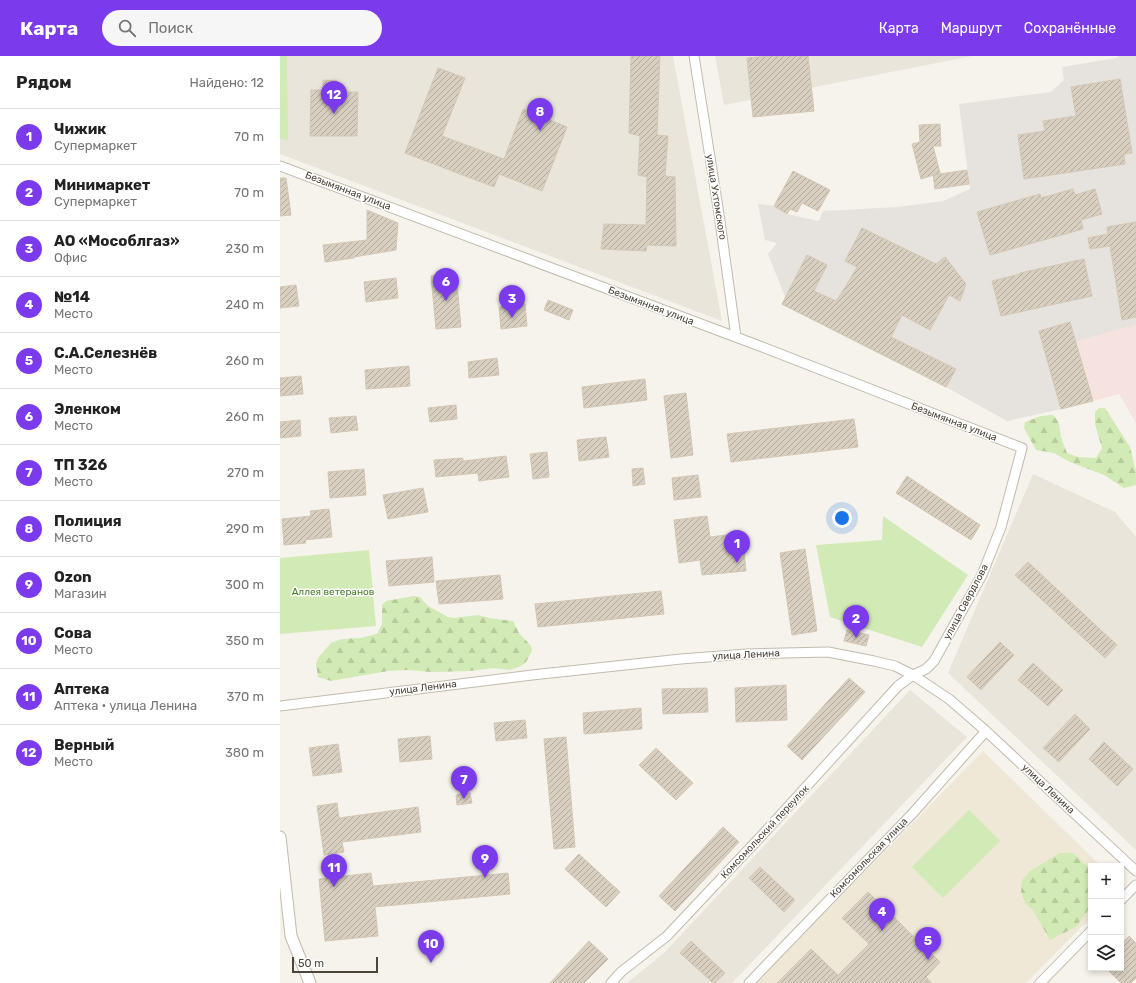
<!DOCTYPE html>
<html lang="ru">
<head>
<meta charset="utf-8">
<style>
  body { margin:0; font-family:Rubik,sans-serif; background:#f6f6f6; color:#222 }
  .controls { position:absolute; right:12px; bottom:12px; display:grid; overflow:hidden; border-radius:0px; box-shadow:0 2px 6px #0003 }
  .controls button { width:36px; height:36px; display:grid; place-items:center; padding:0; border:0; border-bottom:1px solid #e0e0e0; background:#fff; color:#222; font:20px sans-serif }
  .scale { position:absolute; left:12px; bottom:10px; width:86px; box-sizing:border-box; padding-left:4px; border:2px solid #4b4439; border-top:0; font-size:11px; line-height:14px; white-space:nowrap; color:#4b4439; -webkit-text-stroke:3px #fff; paint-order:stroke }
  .you { position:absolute; left:562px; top:462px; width:14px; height:14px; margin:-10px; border:3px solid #fff; border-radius:50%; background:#1a73e8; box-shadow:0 0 0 6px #1a73e833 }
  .badge { display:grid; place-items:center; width:26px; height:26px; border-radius:50%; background:#7c3aed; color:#fff; font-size:13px; font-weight:700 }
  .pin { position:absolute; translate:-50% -33px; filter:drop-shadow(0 1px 2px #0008) }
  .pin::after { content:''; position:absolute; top:21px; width:14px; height:12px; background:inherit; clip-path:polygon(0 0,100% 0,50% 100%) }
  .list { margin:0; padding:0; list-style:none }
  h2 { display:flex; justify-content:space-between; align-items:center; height:52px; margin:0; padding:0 16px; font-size:17px }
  h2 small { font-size:13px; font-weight:400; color:#767676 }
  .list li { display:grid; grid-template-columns:26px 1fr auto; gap:12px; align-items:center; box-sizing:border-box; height:56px; padding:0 16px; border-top:1px solid #e0e0e0 }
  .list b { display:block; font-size:15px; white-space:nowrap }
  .list p { margin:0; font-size:13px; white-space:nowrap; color:#767676 }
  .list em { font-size:13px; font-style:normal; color:#767676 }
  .icon { flex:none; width:22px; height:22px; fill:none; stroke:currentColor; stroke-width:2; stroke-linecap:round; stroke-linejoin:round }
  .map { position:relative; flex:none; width:856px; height:927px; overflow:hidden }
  header { display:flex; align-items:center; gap:24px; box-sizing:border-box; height:56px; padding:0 20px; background:#7c3aed; color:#fff }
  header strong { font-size:19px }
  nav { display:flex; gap:22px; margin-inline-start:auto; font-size:14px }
  .search { width:280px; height:36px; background:#f6f6f6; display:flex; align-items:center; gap:10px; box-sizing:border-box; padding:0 14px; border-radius:22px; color:#767676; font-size:15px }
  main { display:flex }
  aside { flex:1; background:#fff }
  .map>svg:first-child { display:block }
  .residential { fill:#eae5da }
  .industrial { fill:#e6e2dd }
  .education { fill:#efe8d6 }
  .medical { fill:#f6e3e0 }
  .forest { fill:url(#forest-firs) }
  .park { fill:#d2eab5 }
  .building { fill:url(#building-hatch); stroke:#d3c7b4 }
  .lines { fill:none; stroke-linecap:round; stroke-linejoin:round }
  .minor-casing { stroke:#c2bbae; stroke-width:11 }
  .tertiary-casing { stroke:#c2bbae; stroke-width:13 }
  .minor { stroke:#fff; stroke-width:9 }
  .tertiary { stroke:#fff; stroke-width:11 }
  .labels { text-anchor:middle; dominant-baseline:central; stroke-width:3; stroke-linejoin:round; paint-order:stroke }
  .street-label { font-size:10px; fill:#4b4439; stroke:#fff }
  .park-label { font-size:10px; fill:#4a7f2a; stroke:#fff }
</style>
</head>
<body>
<header>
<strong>Карта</strong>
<div class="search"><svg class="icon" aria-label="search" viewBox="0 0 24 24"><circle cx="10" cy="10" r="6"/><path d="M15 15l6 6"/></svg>Поиск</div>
<nav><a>Карта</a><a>Маршрут</a><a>Сохранённые</a></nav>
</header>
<main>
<aside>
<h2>Рядом<small>Найдено: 12</small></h2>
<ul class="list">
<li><span class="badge">1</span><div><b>Чижик</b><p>Супермаркет</p></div><em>70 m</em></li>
<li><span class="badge">2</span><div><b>Минимаркет</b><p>Супермаркет</p></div><em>70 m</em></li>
<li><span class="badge">3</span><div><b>АО «Мособлгаз»</b><p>Офис</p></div><em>230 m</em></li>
<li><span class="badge">4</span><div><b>№14</b><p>Место</p></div><em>240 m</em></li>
<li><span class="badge">5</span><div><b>С.А.Селезнёв</b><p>Место</p></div><em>260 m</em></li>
<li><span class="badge">6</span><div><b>Эленком</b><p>Место</p></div><em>260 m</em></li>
<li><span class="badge">7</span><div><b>ТП 326</b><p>Место</p></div><em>270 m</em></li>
<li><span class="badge">8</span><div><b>Полиция</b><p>Место</p></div><em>290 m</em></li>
<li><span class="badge">9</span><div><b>Ozon</b><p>Магазин</p></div><em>300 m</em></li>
<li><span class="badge">10</span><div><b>Сова</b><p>Место</p></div><em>350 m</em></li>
<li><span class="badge">11</span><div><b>Аптека</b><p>Аптека · улица Ленина</p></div><em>370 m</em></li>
<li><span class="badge">12</span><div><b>Верный</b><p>Место</p></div><em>380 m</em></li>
</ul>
</aside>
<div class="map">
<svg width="856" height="927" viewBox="0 0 856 927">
  <defs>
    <pattern id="forest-firs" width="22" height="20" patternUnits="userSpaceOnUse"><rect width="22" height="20" fill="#d2eab5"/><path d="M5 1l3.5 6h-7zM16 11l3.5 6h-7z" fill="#b6ca9c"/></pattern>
    <pattern id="building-hatch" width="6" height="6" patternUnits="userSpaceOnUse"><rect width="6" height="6" fill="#d8cfc1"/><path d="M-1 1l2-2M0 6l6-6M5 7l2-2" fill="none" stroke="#b1aa9e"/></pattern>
  </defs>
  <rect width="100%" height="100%" fill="#f6f3ec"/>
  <path class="residential" d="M0 0H393L442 265 0 98Z
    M435 0H692L444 49Z
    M753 418 835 456 856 481V794L668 617Z
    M630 634 687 681 452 927H347L384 897Z"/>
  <path class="industrial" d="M839 0H856V269L796 286 813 345 781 353 727 365 666 331 502 249 505 241 488 198 497 187 485 184 478 148 494 150 507 158 539 165 543 155 618 151 663 145 690 133 679 48 771 36 784 24 782 11 836 2Z"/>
  <path class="education" d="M703 695 821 810H811V861L746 927H476Z"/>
  <path class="medical" d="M856 269V367L839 338 813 345 796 285Z"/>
  <path class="forest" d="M819 352H825L850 391 856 416V429L844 432 824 419 790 406 774 397 756 394 744 372 745 366 761 360 773 359C781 367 779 371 781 381 783 387 785 392 787 397L798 401 816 402 822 392 815 368V356Z
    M134 540 140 541 148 550 168 561 174 562 198 559 209 562 233 565 239 577 251 590 252 595 246 606 241 610 230 614 214 612 190 615 151 616 127 614 108 615 51 625 38 621 36 608 38 602 51 587 62 583 80 582 97 578 102 568V549L106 545Z
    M780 797H793L811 814V850L796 871 770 884 753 854 745 847 741 836 742 824 750 815Z"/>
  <path class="park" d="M0 0H7L8 85 0 82Z
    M603 460 688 519 642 591 550 561 536 489 602 484Z
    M89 494 96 570 0 578V502Z
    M689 754 720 785 663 842 632 811Z"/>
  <path class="building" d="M351 0H380L377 79 388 80 385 120 395 121 396 190 367 189 366 195 321 193 324 168 366 169 367 121 358 119 360 80 349 77Z
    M490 0H528L534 55 473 61 467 2Z
    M158 12 185 22 162 80 224 103 243 53 287 71 262 135 219 118 214 131 125 97Z
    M840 23 852 97 844 98 845 108 744 123 738 79 765 75 763 65 796 60 791 31Z
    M43 24 57 25 56 36H78L77 80H30L31 34H43Z
    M660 68 661 90H653L660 117 641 123 632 88 640 86 639 69Z
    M687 114 689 128 655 133 653 119Z
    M513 115 550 134 538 155 522 147 517 156 510 153 507 158 494 150Z
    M0 122H6L11 159 0 160Z
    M793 133 795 139 815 133 822 158 801 164 803 173 710 199 697 156 760 138 761 142Z
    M87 154 118 167 116 194 74 201V202L45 206 43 189 87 184Z
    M856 166V261L842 264 830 190 810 193 808 182 828 178 827 171Z
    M582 172 656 208 665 201 686 228 680 245 669 239 650 274 622 259 611 281 676 313 666 331 502 248 527 199 547 209 534 235 556 245 566 230 577 211 565 205Z
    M804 203 812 240 721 260 712 225 740 218V217Z
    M176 217 181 271 156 273 151 220Z
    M116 222 118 242 86 246 84 226Z
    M16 229 19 250 0 252V231Z
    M268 244 293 254 289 264 264 254Z
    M245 248 247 270 221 273 219 251Z
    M790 266 813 345 781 353 759 275Z
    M217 302 219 319 189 322 188 306Z
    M129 310 130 330 86 333 85 314Z
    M21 320 23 338 0 340V322Z
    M365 323 367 344 304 352 302 331Z
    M406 337 413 399 391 402 384 340Z
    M176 349 177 363 150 366 148 352Z
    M76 360 78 374 51 377 49 362Z
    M574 363 578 391 451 406 447 378Z
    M20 364 21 380 0 382V366Z
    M326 381 329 401 299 405 297 384Z
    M267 396 269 421 253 423 250 398Z
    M226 400 229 421 199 425 198 417 156 421 154 404 183 402V405Z
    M363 412 365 428 353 430 352 413Z
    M84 413 86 439 50 442 48 416Z
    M418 419 421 441 394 444 392 422Z
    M627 420 700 469 691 484 616 437Z
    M143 432 148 456 108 463 103 439Z
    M49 453 52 481 25 484 26 487 4 489 2 463 31 460 30 455Z
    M427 460 430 481 462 477 466 515 422 519 420 504 399 507 394 464Z
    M525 493 537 575 512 579 500 497Z
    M152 501 154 526 109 530 106 505Z
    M748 506 837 589 825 602 735 519Z
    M220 519 223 543 159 548 156 525Z
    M381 535 384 558 258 571 255 548Z
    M567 574 589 579 586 590 564 585Z
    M720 586 734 599 701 634 687 621Z
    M753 607 783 634 768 650 738 624Z
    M569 622 585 636 522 704 507 690Z
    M506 629 507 664 456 666 455 632Z
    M427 632 428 656 383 658 382 633Z
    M361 652 362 673 304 678 303 657Z
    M795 658 810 673 779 706 763 692Z
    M245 664 247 682 216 685 214 667Z
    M150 680 152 703 120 706 118 683Z
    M286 681 295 791 274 793 264 683Z
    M824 686 853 713 837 730 809 703Z
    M58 688 62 716 33 720 29 692Z
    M376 692 413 727 396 744 359 709Z
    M190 737 192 747 177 749 176 739Z
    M57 747 59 762 138 751 141 776 62 786 64 796 44 799 37 750Z
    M443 771 459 786 395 855 379 840Z
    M299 798 340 836 326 851 285 813Z
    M480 811 515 844 504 856 469 822Z
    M91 817 93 830 228 817 230 838 95 851 98 880 45 885 39 823Z
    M588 836 660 906 646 921 652 927H497L531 893 558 919 589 888 562 862Z
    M849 880 856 887V922L851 927H841L826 912H841V888Z
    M309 885 328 903 304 927H270Z
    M411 885 445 917 435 927H433L400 897Z"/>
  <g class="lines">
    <defs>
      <path id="minor" d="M414 0 439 158 456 281
        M0 110 477 289 742 392 721 471 702 519 654 605 646 613 633 619 618 630 484 777 387 880 341 916 331 927
        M0 650 252 619 401 603 466 598 548 596 594 605 615 610 633 619 669 643 706 675 856 815
        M841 844 856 829
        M469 927 632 758 706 675
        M760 927 811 875"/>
      <path id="tertiary" d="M0 781 11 880 30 927"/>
    </defs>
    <use href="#minor" class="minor-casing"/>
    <use href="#tertiary" class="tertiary-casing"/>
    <use href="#minor" class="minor"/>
    <use href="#tertiary" class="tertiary"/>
  </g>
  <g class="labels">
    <g class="street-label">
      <text transform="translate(68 135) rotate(21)">Безымянная улица</text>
      <text transform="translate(436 141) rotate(81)">улица Ухтомского</text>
      <text transform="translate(371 250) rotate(21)">Безымянная улица</text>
      <text transform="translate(674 366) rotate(21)">Безымянная улица</text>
      <text transform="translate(686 546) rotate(-62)">улица Свердлова</text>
      <text transform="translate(466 599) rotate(-3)">улица Ленина</text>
      <text transform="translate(143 632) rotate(-7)">улица Ленина</text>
      <text transform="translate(768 733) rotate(43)">улица Ленина</text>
      <text transform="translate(485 776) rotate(-47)">Комсомольский переулок</text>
      <text transform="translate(589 802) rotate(-46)">Комсомольская улица</text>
    </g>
    <g class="park-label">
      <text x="53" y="536">Аллея ветеранов</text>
    </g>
  </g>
</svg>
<div class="controls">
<button>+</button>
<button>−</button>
<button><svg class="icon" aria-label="layers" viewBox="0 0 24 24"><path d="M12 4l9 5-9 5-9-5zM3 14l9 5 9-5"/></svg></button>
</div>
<div class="scale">50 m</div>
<div class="you"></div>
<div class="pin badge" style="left:457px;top:507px">1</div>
<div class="pin badge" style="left:576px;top:582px">2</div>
<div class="pin badge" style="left:232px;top:262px">3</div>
<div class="pin badge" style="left:602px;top:875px">4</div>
<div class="pin badge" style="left:648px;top:904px">5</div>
<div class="pin badge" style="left:166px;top:245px">6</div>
<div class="pin badge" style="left:184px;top:743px">7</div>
<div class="pin badge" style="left:260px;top:75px">8</div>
<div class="pin badge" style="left:205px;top:822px">9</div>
<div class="pin badge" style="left:151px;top:907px">10</div>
<div class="pin badge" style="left:54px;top:831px">11</div>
<div class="pin badge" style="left:54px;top:58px">12</div>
</div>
</main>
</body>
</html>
